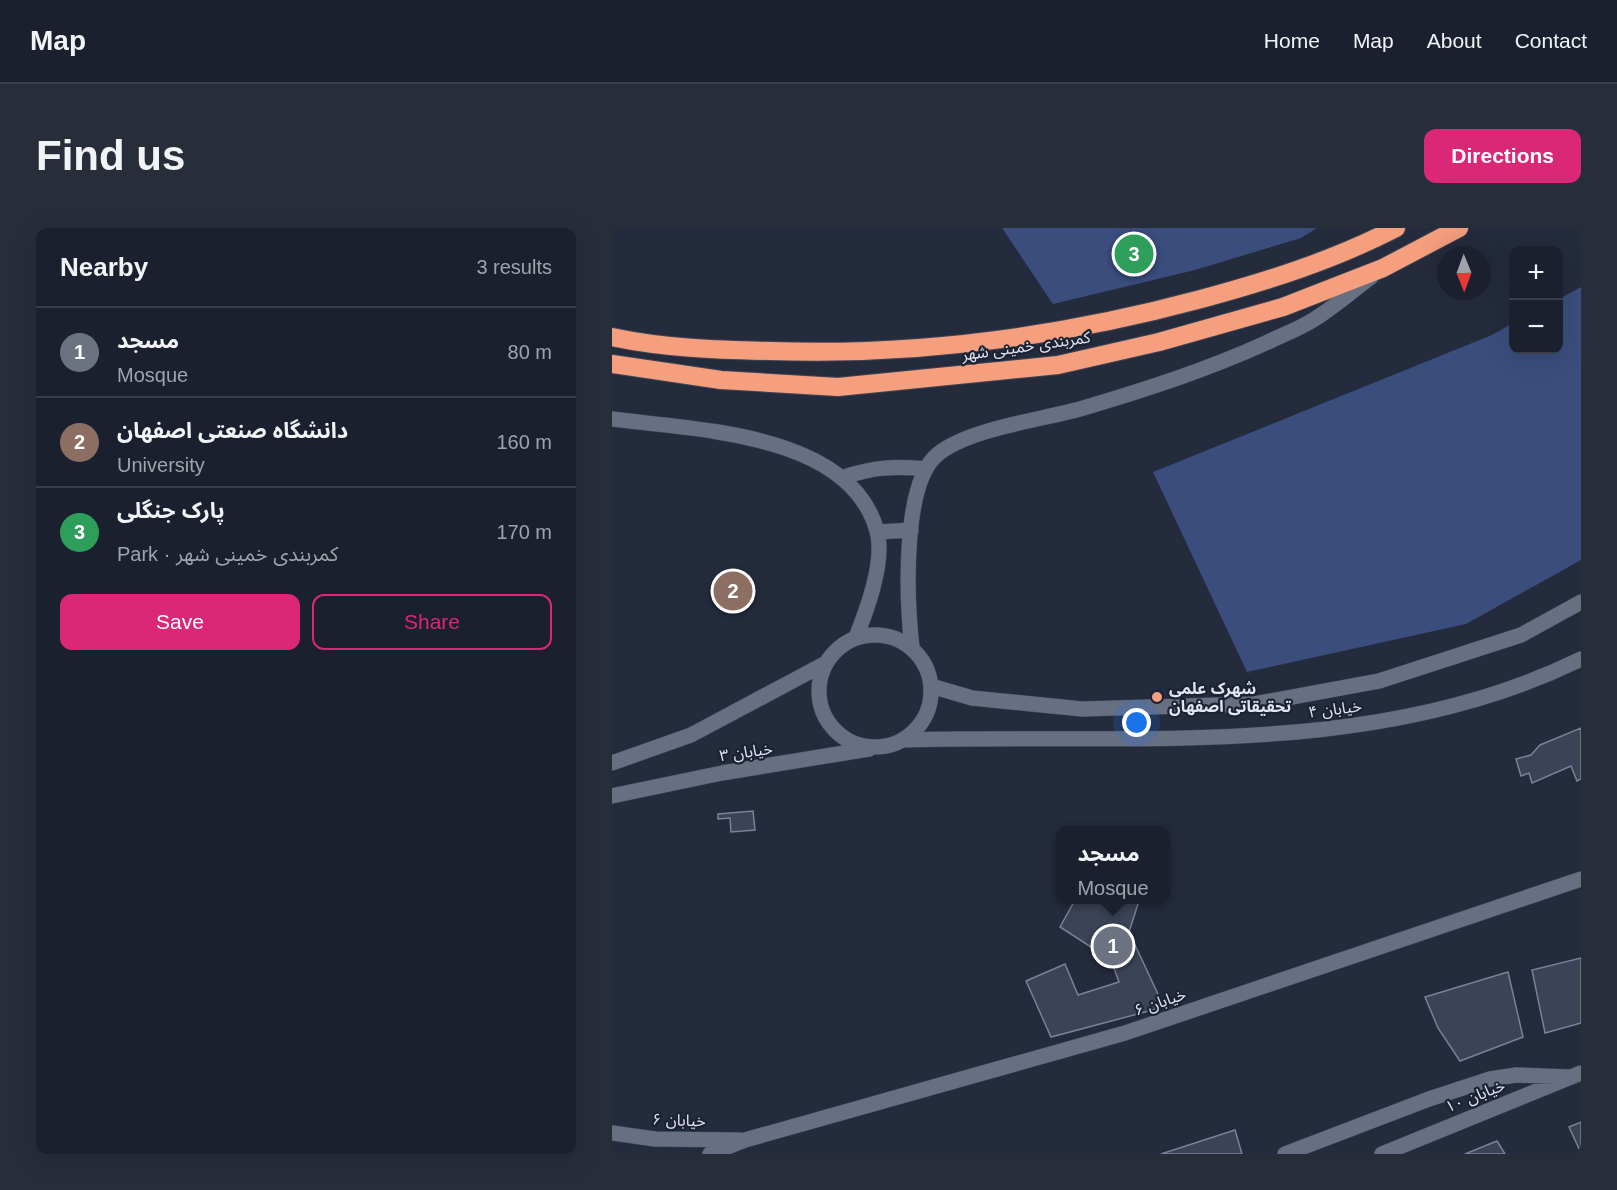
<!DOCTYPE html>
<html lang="en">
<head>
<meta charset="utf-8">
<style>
  body { margin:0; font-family:Arial,"Noto Sans Arabic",sans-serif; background:#282d3a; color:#f1f3f6 }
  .controls { position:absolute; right:18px; top:18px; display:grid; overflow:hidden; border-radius:12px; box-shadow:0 6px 24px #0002 }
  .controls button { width:54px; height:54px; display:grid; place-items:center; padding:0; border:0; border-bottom:2px solid #393e4a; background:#1b202e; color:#f1f3f6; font:30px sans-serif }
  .compass { position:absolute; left:825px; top:18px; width:54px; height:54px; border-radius:50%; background:#1b202e; box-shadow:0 6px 24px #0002; rotate:179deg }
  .you { position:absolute; left:525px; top:495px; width:21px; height:21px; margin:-15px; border:4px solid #fff; border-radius:50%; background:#1a73e8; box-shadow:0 0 0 9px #1a73e833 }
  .badge { display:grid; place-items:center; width:39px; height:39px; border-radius:50%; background:#db2777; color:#fff; font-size:20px; font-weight:700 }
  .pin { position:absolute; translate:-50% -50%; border:3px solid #fff; box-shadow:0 2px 6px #0006 }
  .popup { position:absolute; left:444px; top:598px; width:114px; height:78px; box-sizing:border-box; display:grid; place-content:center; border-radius:12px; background:#1b202e; filter:drop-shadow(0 2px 4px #0005); font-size:20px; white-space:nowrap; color:#a0a3aa }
  .popup b { font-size:22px; color:#f1f3f6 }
  .popup::after { content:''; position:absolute; left:50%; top:100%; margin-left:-12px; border:12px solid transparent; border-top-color:#1b202e }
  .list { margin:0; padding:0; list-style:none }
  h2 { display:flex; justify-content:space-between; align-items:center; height:78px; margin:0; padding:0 24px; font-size:26px }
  h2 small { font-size:20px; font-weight:400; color:#a0a3aa }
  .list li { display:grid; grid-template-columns:39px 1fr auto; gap:18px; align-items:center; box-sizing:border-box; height:90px; padding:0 24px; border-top:2px solid #393e4a }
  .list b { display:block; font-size:22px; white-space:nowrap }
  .list p { margin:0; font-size:20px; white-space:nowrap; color:#a0a3aa }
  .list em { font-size:20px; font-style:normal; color:#a0a3aa }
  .actions { display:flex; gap:12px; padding:18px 24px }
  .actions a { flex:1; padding:14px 0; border:2px solid #db2777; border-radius:12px; text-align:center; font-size:21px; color:#db2777 }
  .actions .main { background:#db2777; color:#fff }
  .map { position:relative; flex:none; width:969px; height:926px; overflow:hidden; border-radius:12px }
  header { display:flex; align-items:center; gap:36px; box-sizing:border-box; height:84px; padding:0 30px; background:#1b202e; border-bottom:2px solid #393e4a }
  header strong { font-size:28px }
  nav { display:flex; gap:33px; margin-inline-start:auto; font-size:21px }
  .intro { display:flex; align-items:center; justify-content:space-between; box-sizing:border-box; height:144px; padding:0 36px }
  h1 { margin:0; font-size:42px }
  .button { padding:15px 27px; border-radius:12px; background:#db2777; color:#fff; font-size:21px; font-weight:700 }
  main { display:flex; gap:36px; padding:0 36px }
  aside { flex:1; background:#1b202e; border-radius:12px; box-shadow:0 6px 24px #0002 }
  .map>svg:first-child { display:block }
  .green { fill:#3a4d7d }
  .building { fill:#3b4356; stroke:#798297; stroke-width:1.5 }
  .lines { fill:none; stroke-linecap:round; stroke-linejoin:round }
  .minor-casing { stroke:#404654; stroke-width:16 }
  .highway-casing { stroke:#404654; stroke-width:20 }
  .minor { stroke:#676f83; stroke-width:15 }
  .highway { stroke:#f59f7e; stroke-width:18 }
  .poi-dot { fill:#f2a081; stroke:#1b2232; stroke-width:2 }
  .labels { text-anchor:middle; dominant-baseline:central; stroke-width:4.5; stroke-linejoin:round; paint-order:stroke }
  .street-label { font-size:16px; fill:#e0e5f1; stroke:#1b2232 }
  .poi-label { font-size:16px; font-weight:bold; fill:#e0e5f1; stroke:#1b2232; text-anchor:start }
</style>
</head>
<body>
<header>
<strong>Map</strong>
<nav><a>Home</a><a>Map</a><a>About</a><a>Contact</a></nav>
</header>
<div class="intro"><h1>Find us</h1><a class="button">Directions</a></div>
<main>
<aside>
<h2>Nearby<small>3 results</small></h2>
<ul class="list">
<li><span class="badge" style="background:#6b7280">1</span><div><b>مسجد</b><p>Mosque</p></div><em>80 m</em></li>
<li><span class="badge" style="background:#8d6e63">2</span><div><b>دانشگاه صنعتی اصفهان</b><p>University</p></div><em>160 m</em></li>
<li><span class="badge" style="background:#2e9e5b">3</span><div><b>پارک جنگلی</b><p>Park · کمربندی خمینی شهر</p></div><em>170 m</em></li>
</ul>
<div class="actions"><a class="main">Save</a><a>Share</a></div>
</aside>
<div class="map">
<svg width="969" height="926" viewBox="0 0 969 926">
  <rect width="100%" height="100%" fill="#242b3d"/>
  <path class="green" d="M390 0H705L689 10 583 42 441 76Z
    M969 59V332L854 396 635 444 541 244 880 107 901 95 902 122H946L947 71Z"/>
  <path class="building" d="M969 500V551L965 553 959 538 920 555 917 545 909 548 904 531 919 527 928 517Z
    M141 583 143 602 119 604 118 590 106 591V586Z
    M463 672H520L526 676 517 704 552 779 439 809 414 753 453 736 466 767 507 754 499 732 448 699Z
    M969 730V795L933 805 920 742Z
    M896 744 911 809 848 833 826 800 813 769Z
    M969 894V925L957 899Z
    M623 902 630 926H549Z
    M885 913 893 926H853Z"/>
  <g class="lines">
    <defs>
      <path id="minor" d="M0 191C82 202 238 204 265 303 273 332 255 382 244 409
        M232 249C262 239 281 238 314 241
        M266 304 299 302
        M207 463a56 56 0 1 1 112 0a56 56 0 1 1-112 0Z
        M300 419C295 376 289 255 326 226 357 201 428 192 468 181 532 162 595 142 656 114 670 107 687 101 701 92 721 80 740 63 759 49
        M319 458 360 470 470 481 642 476 767 453 909 407 969 374
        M290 512C516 505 760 534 969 431
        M0 535 79 507 214 435
        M0 568 110 545 257 521
        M0 905 43 911 127 912
        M98 926 133 912 513 805 969 651
        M673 926 817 871 878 851 904 847 957 849
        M770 926 969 845"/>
      <path id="highway" d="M0 109C51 120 106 122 158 123 304 128 448 109 589 71 656 53 722 32 784 0
        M0 136 109 152 226 159 446 137 547 114 671 79 771 40 847 0"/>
    </defs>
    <use href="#minor" class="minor-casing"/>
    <use href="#highway" class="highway-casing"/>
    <use href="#minor" class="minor"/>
    <use href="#highway" class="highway"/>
  </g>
  <circle class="poi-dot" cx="545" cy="469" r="6"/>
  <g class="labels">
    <g class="street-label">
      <text transform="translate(414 118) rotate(-8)">کمربندی خمینی شهر</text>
      <text transform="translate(723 481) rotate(-7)">خیابان ۴</text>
      <text transform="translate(134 524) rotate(-8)">خیابان ۳</text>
      <text transform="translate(548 774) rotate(-19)">خیابان ۶</text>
      <text transform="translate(863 868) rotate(-22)">خیابان ۱۰</text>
      <text transform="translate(67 892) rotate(2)">خیابان ۶</text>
    </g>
    <g class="poi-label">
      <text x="557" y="460">شهرک علمی<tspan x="557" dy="18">تحقیقاتی اصفهان</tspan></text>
    </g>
  </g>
</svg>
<div class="controls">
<button>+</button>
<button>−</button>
</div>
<svg class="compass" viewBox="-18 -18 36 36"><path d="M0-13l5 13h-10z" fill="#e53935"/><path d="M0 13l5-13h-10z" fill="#a0a3aa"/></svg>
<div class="you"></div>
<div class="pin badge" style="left:501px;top:718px;background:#6b7280">1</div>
<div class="popup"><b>مسجد</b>Mosque</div>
<div class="pin badge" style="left:121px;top:363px;background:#8d6e63">2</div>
<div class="pin badge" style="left:522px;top:26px;background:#2e9e5b">3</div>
</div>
</main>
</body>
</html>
